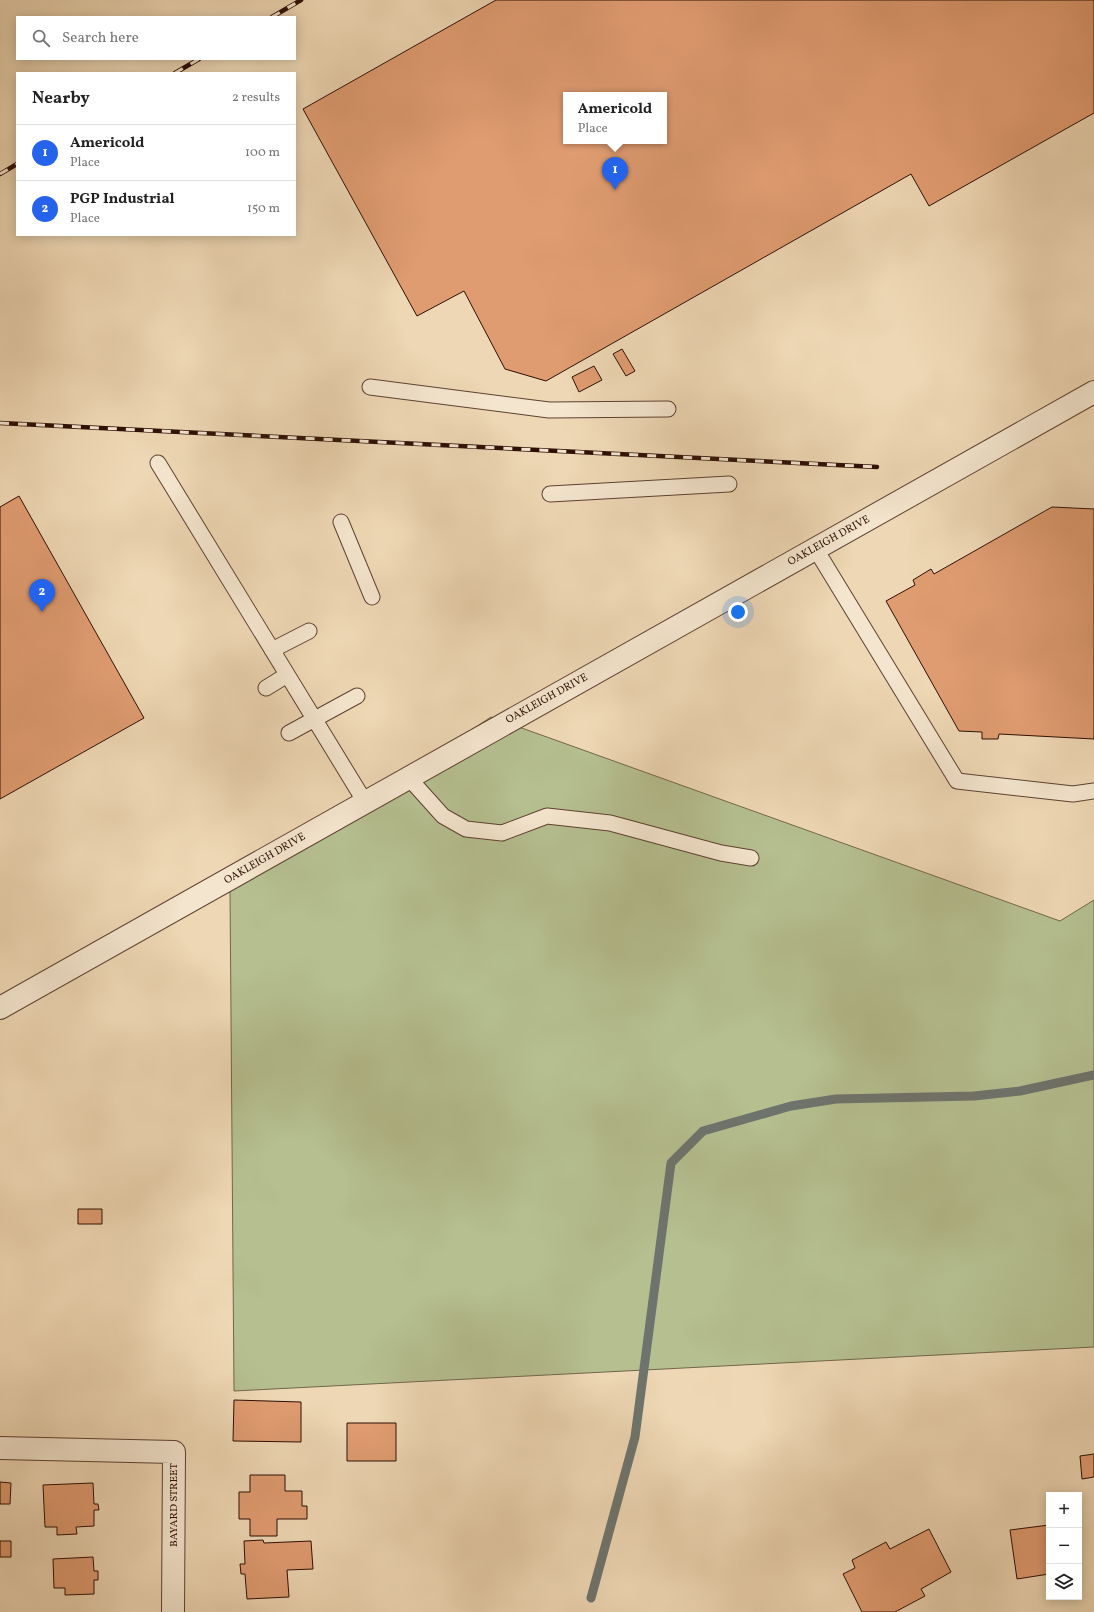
<!DOCTYPE html>
<html lang="en">
<head>
<meta charset="utf-8">
<style>
  body { margin:0; font-family:Vollkorn,serif; background:#f2f2f2; color:#222 }
  .controls { position:absolute; right:12px; bottom:12px; display:grid; overflow:hidden; border-radius:0px; box-shadow:0 2px 10px #0003 }
  .controls button { width:36px; height:36px; display:grid; place-items:center; padding:0; border:0; border-bottom:1px solid #e0e0e0; background:#fff; color:#222; font:20px sans-serif }
  .you { position:absolute; left:738px; top:612px; width:14px; height:14px; margin:-10px; border:3px solid #fff; border-radius:50%; background:#1a73e8; box-shadow:0 0 0 6px #1a73e833 }
  .badge { display:grid; place-items:center; width:26px; height:26px; border-radius:50%; background:#2563eb; color:#fff; font-size:13px; font-weight:700 }
  .pin { position:absolute; translate:-50% -33px; filter:drop-shadow(0 1px 2px #0008) }
  .pin::after { content:''; position:absolute; top:21px; width:14px; height:12px; background:inherit; clip-path:polygon(0 0,100% 0,50% 100%) }
  .popup { position:absolute; left:563px; top:92px; width:104px; height:52px; box-sizing:border-box; display:grid; place-content:center; border-radius:0px; background:#fff; filter:drop-shadow(0 1px 3px #0005); font-size:13px; white-space:nowrap; color:#767676 }
  .popup b { font-size:15px; color:#222 }
  .popup::after { content:''; position:absolute; left:50%; top:100%; margin-left:-8px; border:8px solid transparent; border-top-color:#fff }
  .list { margin:0; padding:0; list-style:none }
  h2 { display:flex; justify-content:space-between; align-items:center; height:52px; margin:0; padding:0 16px; font-size:17px }
  h2 small { font-size:13px; font-weight:400; color:#767676 }
  .list li { display:grid; grid-template-columns:26px 1fr auto; gap:12px; align-items:center; box-sizing:border-box; height:56px; padding:0 16px; border-top:1px solid #e0e0e0 }
  .list b { display:block; font-size:15px; white-space:nowrap }
  .list p { margin:0; font-size:13px; white-space:nowrap; color:#767676 }
  .list em { font-size:13px; font-style:normal; color:#767676 }
  .icon { flex:none; width:22px; height:22px; fill:none; stroke:currentColor; stroke-width:2; stroke-linecap:round; stroke-linejoin:round }
  .map { position:relative; flex:none; width:1094px; height:1612px; overflow:hidden }
  .search { position:absolute; background:#fff; box-shadow:0 2px 10px #0003; left:16px; top:16px; width:280px; height:44px; display:flex; align-items:center; gap:10px; box-sizing:border-box; padding:0 14px; border-radius:0px; color:#767676; font-size:15px }
  .panel { position:absolute; background:#fff; box-shadow:0 2px 10px #0003; left:16px; top:72px; width:280px; height:164px; border-radius:0px }
  .map>svg:first-child { display:block }
  .green { fill:#b5bf90; stroke:#71674a }
  .lines { fill:none; stroke-linecap:round; stroke-linejoin:round }
  .stream { stroke:#6e746d; stroke-width:9 }
  .building { fill:#e09c71; stroke:#2d0f05; fill-rule:evenodd }
  .lane-casing { stroke:#5d4131; stroke-width:17 }
  .street-casing { stroke:#5d4131; stroke-width:24 }
  .lane { stroke:#f4e5ce; stroke-width:15 }
  .street { stroke:#f4e5ce; stroke-width:22 }
  .rail-casing { stroke:#2d0f05; stroke-width:4.5 }
  .rail { stroke:#f4e5ce; stroke-width:3; stroke-dasharray:9; stroke-linecap:butt }
  .labels { text-anchor:middle; dominant-baseline:central; stroke-width:3.5; stroke-linejoin:round; paint-order:stroke }
  .street-label { font-size:11px; fill:#2d0f05; stroke:#f4e5ce }
</style>
</head>
<body>
<div class="map">
<svg width="1094" height="1612" viewBox="0 0 1094 1612">
  <rect width="100%" height="100%" fill="#eed7b4"/>
  <filter id="stains"><feTurbulence type="fractalNoise" baseFrequency=".005" numOctaves="4"/><feColorMatrix values="0 0 0 0 .2 0 0 0 0 .09 0 0 0 0 .02 0 0 0 .5 -.17"/></filter>
  <radialGradient id="worn" r=".72"><stop offset=".6" stop-color="#630" stop-opacity="0"/><stop offset="1" stop-color="#630" stop-opacity=".3"/></radialGradient>
  <path class="green" d="M491 717 1060 921 1094 900V1347L234 1391 230 890Z"/>
  <g class="lines">
    <path class="stream" d="M591 1598 635 1437 671 1163 703 1131 791 1106 836 1099 974 1096 1020 1091 1094 1075"/>
  </g>
  <path class="building" d="M496 0H1094V113L929 206 911 174 546 381 505 369 464 291 417 316 303 109ZM566 95H664V141H566Z
    M622 349 635 371 626 376 613 354Z
    M594 366 602 380 579 392 572 377Z
    M19 496 144 718 0 799V507Z
    M1052 507 1094 509V739L999 734 998 739H982V732L959 731 886 601 915 585 913 580 931 569 934 574Z
    M78 1209H102V1224H78Z
    M234 1400 301 1402V1442L233 1441Z
    M347 1423H396V1461H347Z
    M1094 1454V1477L1082 1479 1080 1456Z
    M250 1475H285V1491H302V1506H307V1519H277V1536H250V1519H239V1492H250Z
    M0 1482 11 1483 10 1504H0Z
    M93 1483 94 1504H98L99 1510H94V1526L76 1527 77 1534 57 1535V1527H45L43 1485Z
    M1049 1525V1574L1017 1579 1010 1530Z
    M929 1529 951 1572 921 1589 925 1596 895 1612H862L843 1574 855 1568 852 1560 886 1542 890 1549Z
    M263 1540 264 1543 311 1541 313 1569 287 1570 289 1597 247 1599 245 1574H241L240 1564H245L244 1541Z
    M0 1541H11V1557H0Z
    M93 1557 94 1571H98V1580H94V1594L65 1595V1588H54L53 1559Z"/>
  <g class="lines">
    <defs>
      <path id="lane" d="M370 387 549 410 668 409
        M158 463 365 802
        M550 494 729 484
        M341 522 372 597
        M815 548 957 781 1073 794 1094 791
        M272 650 309 631
        M266 688 287 675
        M289 733 357 696
        M408 777 443 816 466 829 502 833 547 816 610 823 721 853 751 858"/>
      <path id="street" d="M0 1008 1094 392
        M0 1448 174 1452 173 1612"/>
    </defs>
    <use href="#lane" class="lane-casing"/>
    <use href="#street" class="street-casing"/>
    <use href="#lane" class="lane"/>
    <use href="#street" class="street"/>
    <defs>
      <path id="rail" d="M272 17 301 0
        M175 73 199 59
        M0 174 17 164
        M0 423 877 467"/>
    </defs>
    <use href="#rail" class="rail-casing"/>
    <use href="#rail" class="rail"/>
  </g>
  <g class="labels">
    <g class="street-label">
      <text transform="translate(829 541) rotate(-29)">OAKLEIGH DRIVE</text>
      <text transform="translate(547 699) rotate(-29)">OAKLEIGH DRIVE</text>
      <text transform="translate(265 859) rotate(-30)">OAKLEIGH DRIVE</text>
      <text transform="translate(174 1505) rotate(-90)">BAYARD STREET</text>
    </g>
  </g>
  <rect width="100%" height="100%" filter="url(#stains)"/>
  <rect width="100%" height="100%" fill="url(#worn)"/>
</svg>
<div class="controls">
<button>+</button>
<button>−</button>
<button><svg class="icon" aria-label="layers" viewBox="0 0 24 24"><path d="M12 4l9 5-9 5-9-5zM3 14l9 5 9-5"/></svg></button>
</div>
<div class="you"></div>
<div class="pin badge" style="left:615px;top:190px">1</div>
<div class="popup"><b>Americold</b>Place</div>
<div class="pin badge" style="left:42px;top:612px">2</div>
<div class="search"><svg class="icon" aria-label="search" viewBox="0 0 24 24"><circle cx="10" cy="10" r="6"/><path d="M15 15l6 6"/></svg>Search here</div>
<section class="panel">
<h2>Nearby<small>2 results</small></h2>
<ul class="list">
<li><span class="badge">1</span><div><b>Americold</b><p>Place</p></div><em>100 m</em></li>
<li><span class="badge">2</span><div><b>PGP Industrial</b><p>Place</p></div><em>150 m</em></li>
</ul>
</section>
</div>
</body>
</html>
